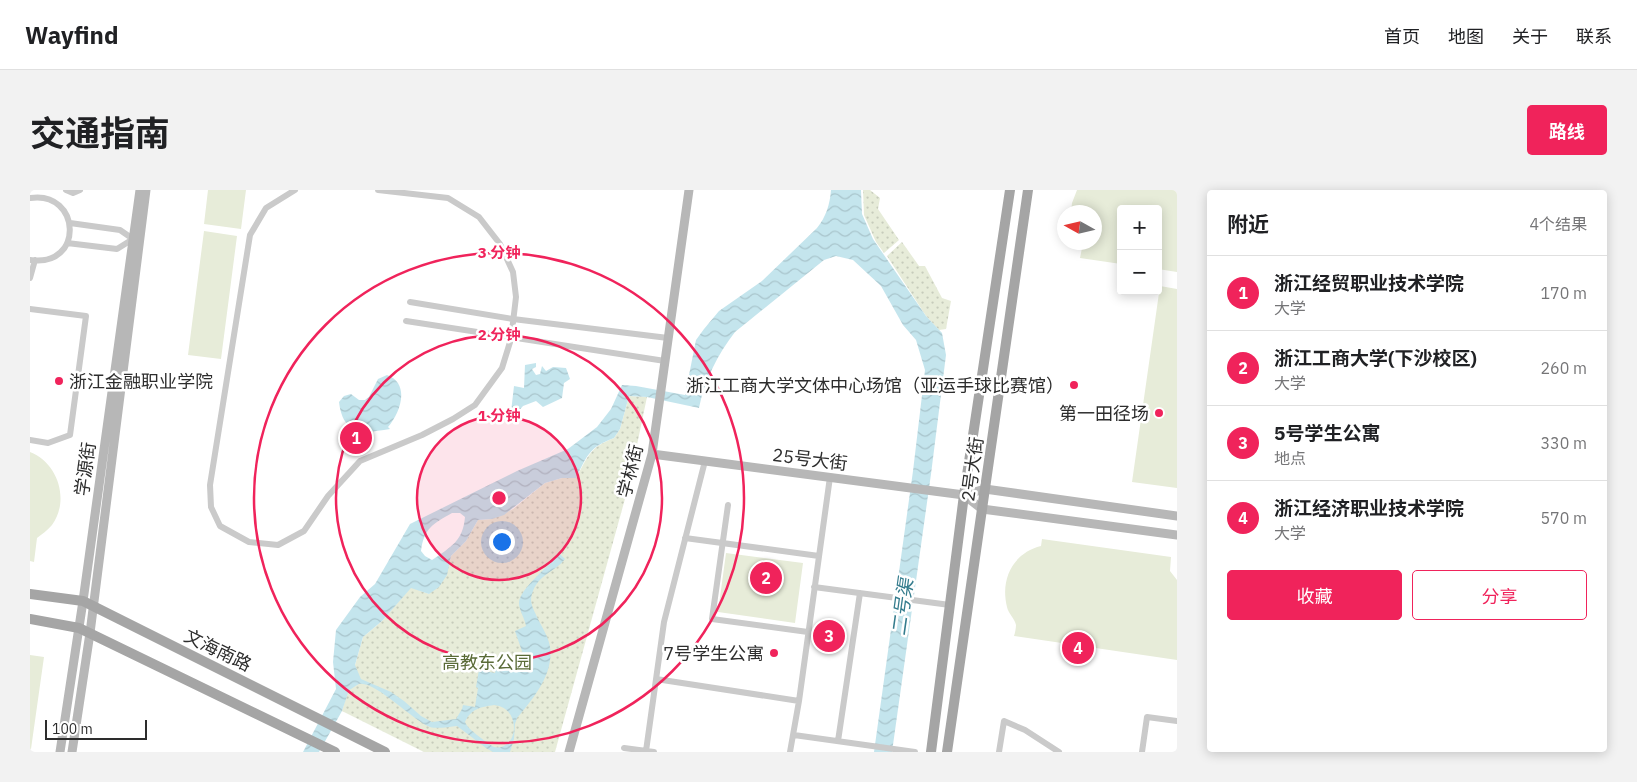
<!DOCTYPE html>
<html lang="zh">
<head>
<meta charset="utf-8">
<style>
  body { margin:0; font-family:"IBM Plex Sans","Noto Sans SC",sans-serif; background:#f2f2f2; color:#202124 }
  .controls { position:absolute; right:15px; top:15px; display:grid; overflow:hidden; border-radius:5px; box-shadow:0 2px 12px #0003 }
  .controls button { width:45px; height:45px; display:grid; place-items:center; padding:0; border:0; border-bottom:1px solid #e0e0e0; background:#fff; color:#202124; font:25px sans-serif }
  .compass { position:absolute; left:1027px; top:15px; width:45px; height:45px; border-radius:50%; background:#fff; box-shadow:0 2px 12px #0003; rotate:278deg }
  .scale { position:absolute; left:15px; bottom:12px; width:102px; box-sizing:border-box; padding-left:5px; border:2px solid #2d2d2d; border-top:0; font-size:14px; line-height:18px; white-space:nowrap; color:#2d2d2d; -webkit-text-stroke:4px #fff; paint-order:stroke }
  .you { position:absolute; left:471px; top:351px; width:18px; height:18px; margin:-12px; border:4px solid #fff; border-radius:50%; background:#1a73e8; box-shadow:0 0 0 8px #1a73e833 }
  .badge { display:grid; place-items:center; width:32px; height:32px; border-radius:50%; background:#f0235b; color:#fff; font-size:16px; font-weight:700 }
  .pin { position:absolute; translate:-50% -50%; border:2px solid #fff; box-shadow:0 1px 5px #0006 }
  .list { margin:0; padding:0; list-style:none }
  h2 { display:flex; justify-content:space-between; align-items:center; height:65px; margin:0; padding:0 20px; font-size:21px }
  h2 small { font-size:16px; font-weight:400; color:#757577 }
  .list li { display:grid; grid-template-columns:32px 1fr auto; gap:15px; align-items:center; box-sizing:border-box; height:75px; padding:0 20px; border-top:1px solid #e0e0e0 }
  .list b { display:block; font-size:19px; white-space:nowrap }
  .list p { margin:0; font-size:16px; white-space:nowrap; color:#757577 }
  .list em { font-size:16px; font-style:normal; color:#757577 }
  .actions { display:flex; gap:10px; padding:15px 20px }
  .actions a { flex:1; padding:11px 0; border:1px solid #f0235b; border-radius:5px; text-align:center; font-size:18px; color:#f0235b }
  .actions .main { background:#f0235b; color:#fff }
  .map { position:relative; flex:none; width:1147px; height:562px; overflow:hidden; border-radius:5px }
  header { display:flex; align-items:center; gap:30px; box-sizing:border-box; height:70px; padding:0 25px; background:#fff; border-bottom:1px solid #e0e0e0 }
  header strong { font-size:24px }
  nav { display:flex; gap:28px; margin-inline-start:auto; font-size:18px }
  .intro { display:flex; align-items:center; justify-content:space-between; box-sizing:border-box; height:120px; padding:0 30px }
  h1 { margin:0; font-size:35px }
  .button { padding:12px 22px; border-radius:5px; background:#f0235b; color:#fff; font-size:18px; font-weight:700 }
  main { display:flex; gap:30px; padding:0 30px }
  aside { flex:1; background:#fff; border-radius:5px; box-shadow:0 2px 12px #0003 }
  .map>svg:first-child { display:block }
  .grass { fill:#e7ecd9 }
  .park { fill:url(#park-dots) }
  .water { fill:url(#water-waves); fill-rule:evenodd }
  .lines { fill:none; stroke-linecap:round; stroke-linejoin:round }
  .minor { stroke:#cacaca; stroke-width:6 }
  .secondary { stroke:#b7b7b7; stroke-width:9 }
  .primary { stroke:#a5a5a5; stroke-width:10 }
  .ring { fill:none; stroke:#f0235b; stroke-width:2.5 }
  .poi-dot { fill:#f0235b; stroke:#fff; stroke-width:2 }
  .labels { text-anchor:middle; dominant-baseline:central; stroke-width:5; stroke-linejoin:round; paint-order:stroke }
  .poi-label { font-size:18px; fill:#2d2d2d; stroke:#fff; text-anchor:end }
  .street-label { font-size:18px; fill:#2d2d2d; stroke:#fff }
  .park-label { font-size:18px; fill:#5a6b38; stroke:#fff }
  .water-label { font-size:19px; font-style:italic; fill:#347c8d; stroke:#fff }
  .centre { fill:#f0235b; stroke:#fff; stroke-width:2.5 }
  .ring-label { font-size:15px; text-anchor:middle; font-weight:bold; fill:#f0235b; stroke:#fff; stroke-width:5; stroke-linejoin:round; paint-order:stroke }
</style>
</head>
<body>
<header>
<strong>Wayfind</strong>
<nav><a>首页</a><a>地图</a><a>关于</a><a>联系</a></nav>
</header>
<div class="intro"><h1>交通指南</h1><a class="button">路线</a></div>
<main>
<div class="map">
<svg width="1147" height="562" viewBox="0 0 1147 562">
  <defs>
    <pattern id="park-dots" width="8" height="8" patternUnits="userSpaceOnUse" patternTransform="scale(1.25)"><rect width="8" height="8" fill="#e7ecd9"/><path d="M2 2h.1M6 6h.1" fill="none" stroke="#c6cbbb" stroke-width="1.8" stroke-linecap="round"/></pattern>
    <pattern id="water-waves" width="16" height="10" patternUnits="userSpaceOnUse" patternTransform="scale(1.25)"><rect width="16" height="10" fill="#c4e5ed"/><path d="M0 5q4-4 8 0t8 0" fill="none" stroke="#a9c5cc"/></pattern>
  </defs>
  <rect width="100%" height="100%" fill="#fff"/>
  <path class="grass" d="M178 0H216L211 39 174 34Z
    M1047 0H1147V82L1128 79V19H1091V74L1050 68 1052 58 1049 53 1064 52V22H1041L1042 13Z
    M174 41 207 46 191 169 158 165Z
    M1130 96 1147 99V298L1102 292Z
    M0 262C28 273 40 310 22 335 18 340 12 344 7 348L4 372 0 371Z
    M1012 349 1141 367 1140 381 1147 390V470L984 446C985 443 986 438 986 435 985 429 978 423 977 417 970 389 983 363 1011 356Z
    M696 363 773 373 765 433 688 422Z
    M0 465 14 467 1 559H0Z"/>
  <path class="park" d="M833 0H840L850 8 848 19 869 50 854 63 846 52 834 25Z
    M872 52 889 76H895L912 108 921 111 916 139 909 140 896 126 857 66Z
    M599 206 617 207 598 298 525 562H394L312 521 333 447 352 431 381 397 399 404 419 375 421 366 436 351 448 330 462 329 483 319 515 293 532 288H546C558 266 560 257 584 248L590 239Z"/>
  <path class="water" d="M801 0H831L832 24 843 49 896 126 912 143 916 165 901 284 862 562H844L883 281 895 180 886 150 873 135 851 96 823 70 806 66 794 70 705 142C688 164 674 191 669 218L617 207 599 206 590 239 584 248C559 257 557 266 546 288H532L515 293 474 325 462 329 448 330 436 351 421 366 417 385 409 397 399 404 381 398 352 431 333 447 325 475 331 489 361 502 374 511 391 526 402 532 426 529 432 519 433 515 445 517 448 498 446 497 449 480 465 483 466 478 494 467 485 441 496 436C495 429 489 420 489 413 489 399 521 374 530 364L535 369C524 383 508 384 502 404 499 413 504 420 508 429 512 437 519 448 520 457 524 484 503 509 487 528L485 534 484 549 480 562H463L456 558 427 536C419 537 407 539 400 537 383 531 346 491 329 494 326 495 322 499 319 500L312 521 289 562H273L306 499 303 472 306 440 330 407 345 394 380 334 487 281 538 259 567 237 581 219 592 195 606 196 655 205 666 150 674 139 689 121 732 91 787 38C796 27 800 14 801 0ZM422 323H430L435 327C433 351 421 357 402 370L395 366 391 361C394 338 403 334 422 323ZM464 515C493 518 488 562 464 557 460 555 455 551 451 548 445 543 438 539 435 532 441 519 450 517 464 515Z
    M506 173V177L502 179 506 185 510 184 512 176 516 181 523 177 536 178 540 189 534 193 532 208 513 217 506 211 493 216 487 223 481 222 484 196 494 198 495 175Z
    M357 185C381 194 370 223 358 237L360 239C332 244 313 245 309 212L314 206 321 204 329 210H335L339 207 348 189Z"/>
  <g class="lines">
    <path class="minor" d="M36 0 43 3 50 0
      M265 0 236 18 220 45 180 295 181 317 190 336 219 352 248 355 274 341 298 306 330 271 392 245 423 229 445 215 472 178 481 149 486 107 483 82 470 54 449 27 418 8 348 0
      M0 8C51 0 55 78 0 70
      M37 53 87 59 103 49 90 40 40 33
      M0 88 5 70
      M380 112 483 129 638 148
      M0 119 56 126 40 245 18 253 0 250
      M376 131 635 171
      M698 315 682 429 778 442
      M655 348 789 366
      M784 397 920 415
      M626 489 769 511
      M764 545 885 562
      M808 551 830 403
      M594 558 624 562
      M618 562 616 561 634 432 675 271
      M760 562 769 511 800 287
      M969 562 974 531 995 540 1029 562
      M1112 562 1117 527 1147 531"/>
    <path class="secondary" d="M622 264 934 305 955 299 1147 326
      M934 305 952 319 1147 345
      M30 562 53 411 110 0
      M42 562 60 443 116 0
      M539 562 622 264 659 0"/>
    <path class="primary" d="M0 404 53 411 355 562
      M0 429 49 438 305 562
      M901 562 934 305 980 0
      M917 562 998 0"/>
  </g>
  <circle cx="469" cy="308" r="82" fill="#f0235b" fill-opacity=".12"/>
  <g class="ring">
    <circle cx="469" cy="308" r="82"/>
    <circle cx="469" cy="308" r="163"/>
    <circle cx="469" cy="308" r="245"/>
  </g>
  <g class="poi-dot">
    <circle cx="29" cy="191" r="5"/>
    <circle cx="1044" cy="195" r="5"/>
    <circle cx="1129" cy="223" r="5"/>
    <circle cx="744" cy="463" r="5"/>
  </g>
  <g class="labels">
    <g class="poi-label">
      <text x="39" y="191" text-anchor="start">浙江金融职业学院</text>
      <text x="1034" y="195">浙江工商大学文体中心场馆（亚运手球比赛馆）</text>
      <text x="1119" y="223">第一田径场</text>
      <text x="734" y="463">7号学生公寓</text>
    </g>
    <g class="street-label">
      <text transform="translate(780 269) rotate(7)">25号大街</text>
      <text transform="translate(55 279) rotate(-82)">学源街</text>
      <text transform="translate(942 279) rotate(-82)">2号大街</text>
      <text transform="translate(600 281) rotate(-76)">学林街</text>
      <text transform="translate(188 460) rotate(26)">文海南路</text>
    </g>
    <g class="park-label">
      <text x="457" y="472">高教东公园</text>
    </g>
    <g class="water-label">
      <text transform="translate(872 417) rotate(-82)">二号渠</text>
    </g>
  </g>
  <circle cx="469" cy="308" r="8" class="centre"/>
  <g class="ring-label">
    <text x="469" y="68">3 分钟</text>
    <text x="469" y="150">2 分钟</text>
    <text x="469" y="231">1 分钟</text>
  </g>
</svg>
<div class="controls">
<button>+</button>
<button>−</button>
</div>
<svg class="compass" viewBox="-18 -18 36 36"><path d="M0-13l5 13h-10z" fill="#e53935"/><path d="M0 13l5-13h-10z" fill="#757577"/></svg>
<div class="scale">100 m</div>
<div class="you"></div>
<div class="pin badge" style="left:326px;top:248px">1</div>
<div class="pin badge" style="left:736px;top:388px">2</div>
<div class="pin badge" style="left:799px;top:446px">3</div>
<div class="pin badge" style="left:1048px;top:458px">4</div>
</div>
<aside>
<h2>附近<small>4个结果</small></h2>
<ul class="list">
<li><span class="badge">1</span><div><b>浙江经贸职业技术学院</b><p>大学</p></div><em>170 m</em></li>
<li><span class="badge">2</span><div><b>浙江工商大学(下沙校区)</b><p>大学</p></div><em>260 m</em></li>
<li><span class="badge">3</span><div><b>5号学生公寓</b><p>地点</p></div><em>330 m</em></li>
<li><span class="badge">4</span><div><b>浙江经济职业技术学院</b><p>大学</p></div><em>570 m</em></li>
</ul>
<div class="actions"><a class="main">收藏</a><a>分享</a></div>
</aside>
</main>
</body>
</html>
